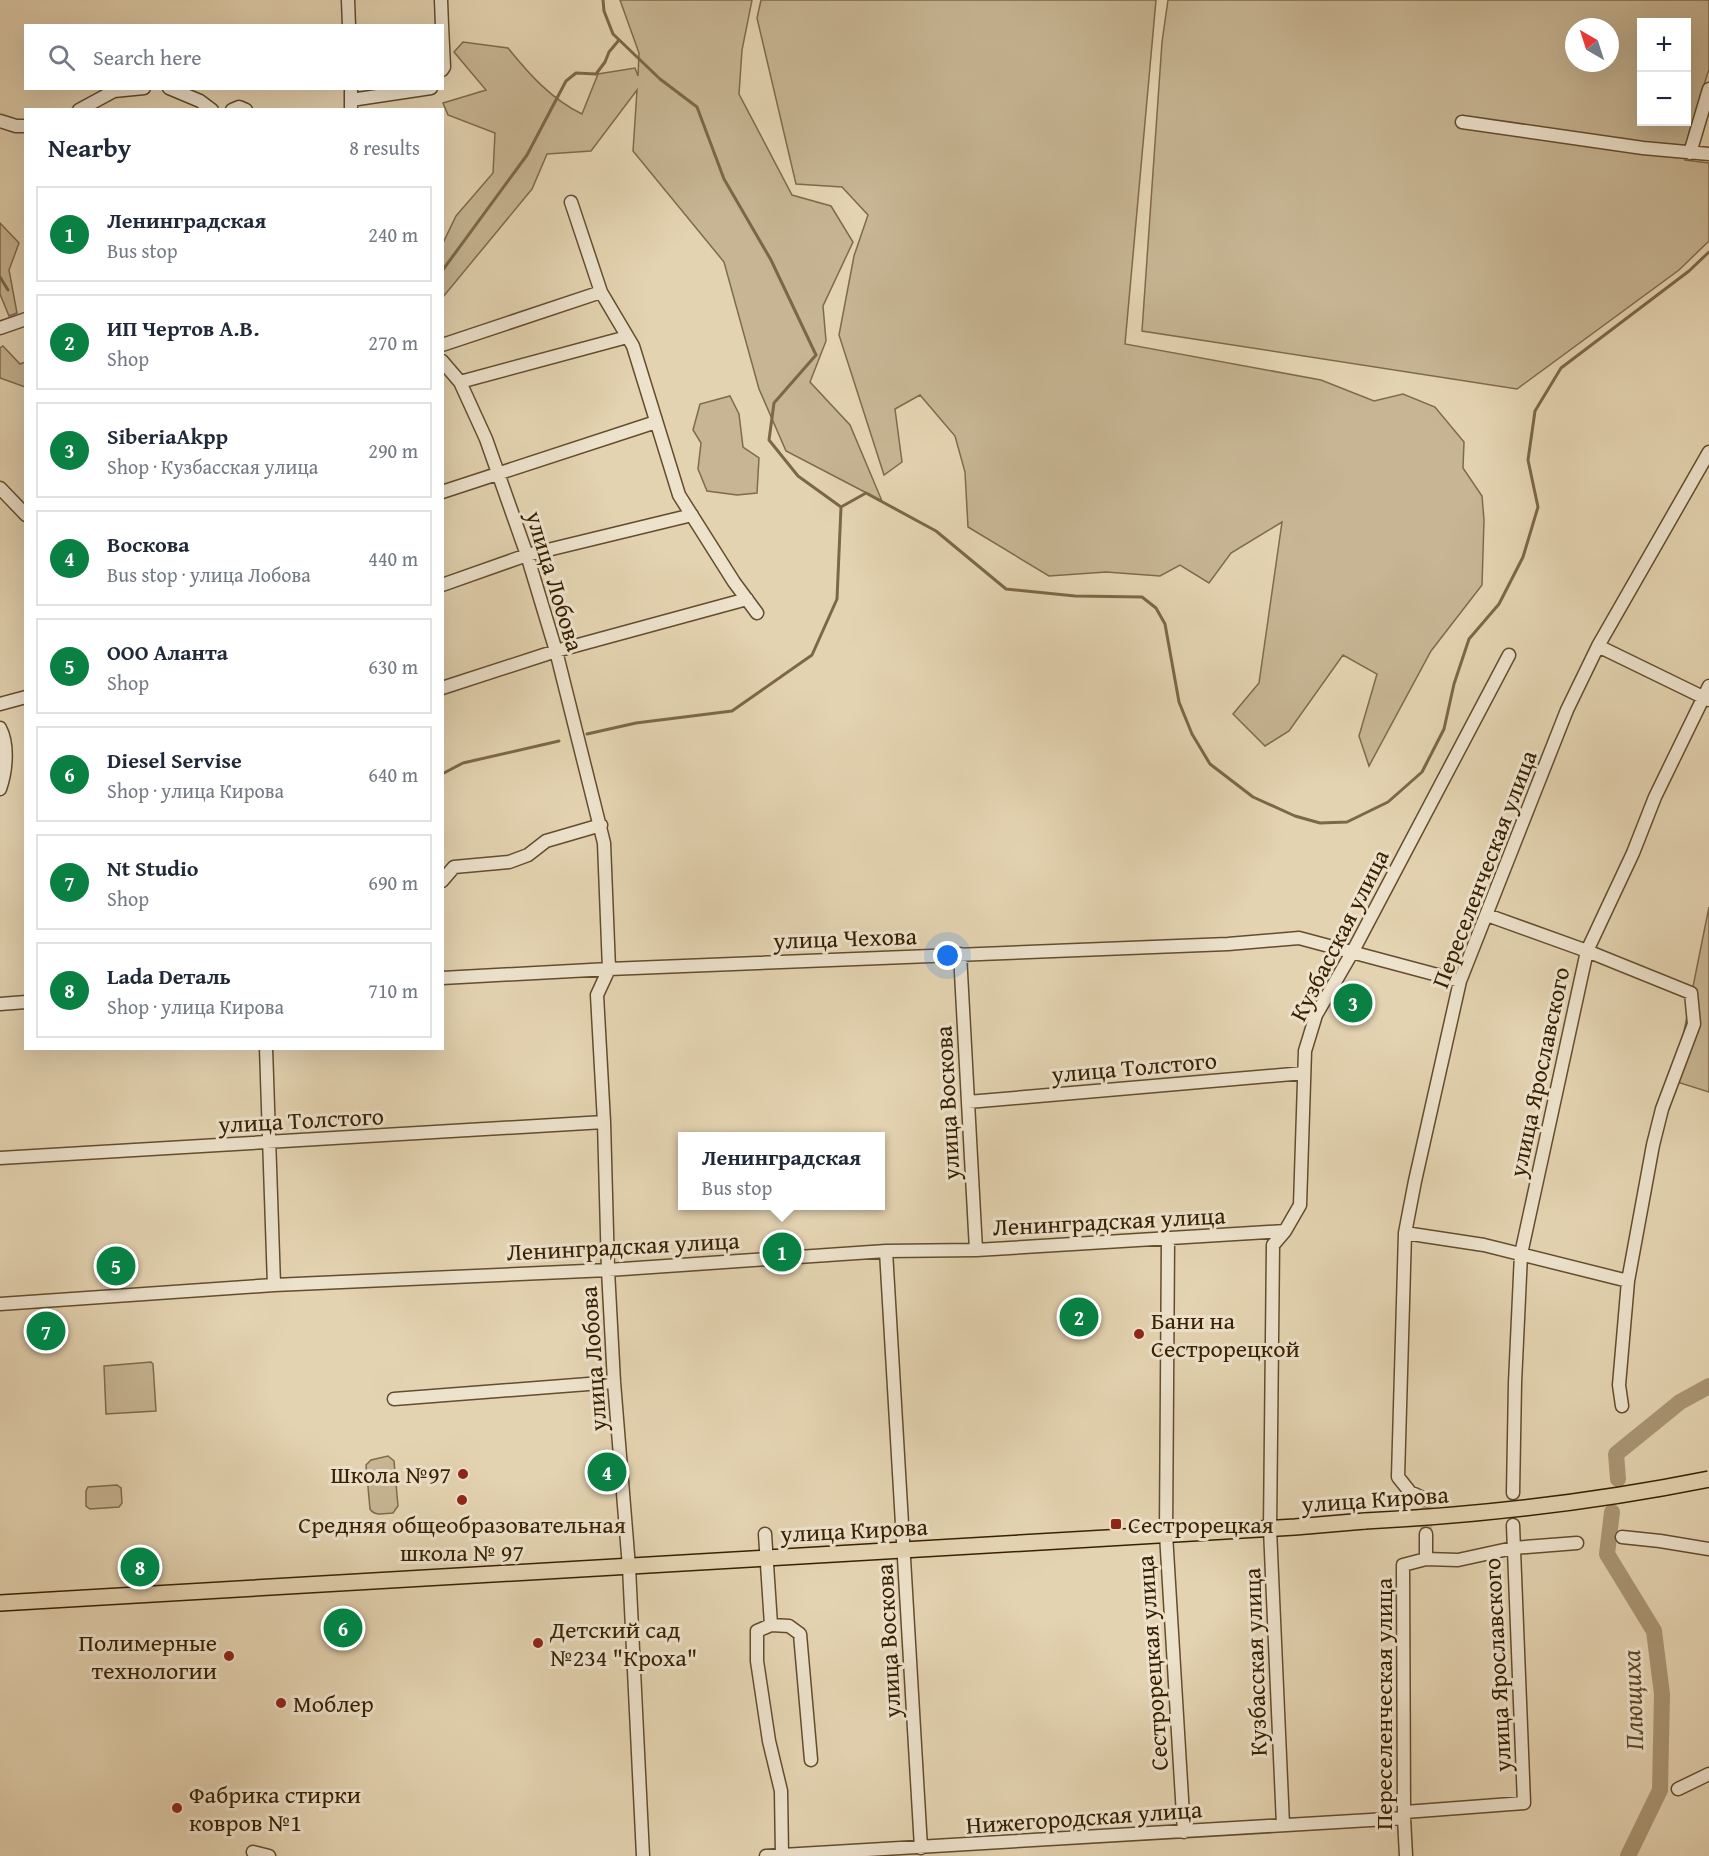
<!DOCTYPE html>
<html lang="en">
<head>
<meta charset="utf-8">
<style>
  body { margin:0; font-family:"Gentium Book Plus",serif; background:#f2f2f3; color:#1f2937 }
  .controls { position:absolute; right:18px; top:18px; display:grid; overflow:hidden; border-radius:0px; box-shadow:0 6px 24px #0002 }
  .controls button { width:54px; height:54px; display:grid; place-items:center; padding:0; border:0; border-bottom:2px solid #e0e1e3; background:#fff; color:#1f2937; font:30px sans-serif }
  .compass { position:absolute; left:1565px; top:18px; width:54px; height:54px; border-radius:50%; background:#fff; box-shadow:0 6px 24px #0002; rotate:321deg }
  .you { position:absolute; left:948px; top:956px; width:21px; height:21px; margin:-15px; border:4px solid #fff; border-radius:50%; background:#1a73e8; box-shadow:0 0 0 9px #1a73e833 }
  .badge { display:grid; place-items:center; width:39px; height:39px; border-radius:50%; background:#0b8043; color:#fff; font-size:20px; font-weight:700 }
  .pin { position:absolute; translate:-50% -50%; border:3px solid #fff; box-shadow:0 2px 6px #0006 }
  .popup { position:absolute; left:678px; top:1132px; width:207px; height:78px; box-sizing:border-box; display:grid; place-content:center; border-radius:0px; background:#fff; filter:drop-shadow(0 2px 4px #0005); font-size:20px; white-space:nowrap; color:#747a83 }
  .popup b { font-size:22px; color:#1f2937 }
  .popup::after { content:''; position:absolute; left:50%; top:100%; margin-left:-12px; border:12px solid transparent; border-top-color:#fff }
  .list { margin:0; padding:0; list-style:none }
  h2 { display:flex; justify-content:space-between; align-items:center; height:78px; margin:0; padding:0 24px; font-size:26px }
  h2 small { font-size:20px; font-weight:400; color:#747a83 }
  .list li { display:grid; grid-template-columns:39px 1fr auto; gap:18px; align-items:center; box-sizing:border-box; height:96px; margin:0 12px 12px; padding:0 12px; border:2px solid #e0e1e3; border-radius:0px }
  .list b { display:block; font-size:22px; white-space:nowrap }
  .list p { margin:0; font-size:20px; white-space:nowrap; color:#747a83 }
  .list em { font-size:20px; font-style:normal; color:#747a83 }
  .icon { flex:none; width:33px; height:33px; fill:none; stroke:currentColor; stroke-width:2; stroke-linecap:round; stroke-linejoin:round }
  .map { position:relative; flex:none; width:1709px; height:1856px; overflow:hidden }
  .search { position:absolute; background:#fff; box-shadow:0 6px 24px #0002; left:24px; top:24px; width:420px; height:66px; display:flex; align-items:center; gap:15px; box-sizing:border-box; padding:0 21px; border-radius:0px; color:#747a83; font-size:22px }
  .panel { position:absolute; background:#fff; box-shadow:0 6px 24px #0002; left:24px; top:108px; width:420px; height:942px; border-radius:0px }
  .map>svg:first-child { display:block }
  .green { fill:#c7b593; stroke:#806a4a; stroke-width:1.5; fill-rule:evenodd }
  .lines { fill:none; stroke-linecap:round; stroke-linejoin:round }
  .stream { stroke:#7c6746; stroke-width:3 }
  .river { stroke:#aa9675; stroke-width:16 }
  .minor-tunnel { stroke:#c2af8e; stroke-width:12; stroke-dasharray:12 6; stroke-linecap:butt }
  .minor-casing { stroke:#634d2c; stroke-width:15 }
  .major-casing { stroke:#382000; stroke-width:18 }
  .minor { stroke:#ede2cc; stroke-width:12 }
  .major { stroke:#e4d3b1; stroke-width:15 }
  .major-bridge-casing { stroke:#382000; stroke-width:18; stroke-linecap:butt }
  .major-bridge { stroke:#e4d3b1; stroke-width:15 }
  .poi-dot { fill:#8f2418; stroke:#ede2cc; stroke-width:2 }
  .labels { text-anchor:middle; dominant-baseline:central; stroke-width:6; stroke-linejoin:round; paint-order:stroke }
  .street-label { font-size:24px; fill:#382000; stroke:#ede2cc }
  .poi-label { font-size:24px; fill:#382000; stroke:#ede2cc; text-anchor:start }
  .water-label { font-size:26px; font-style:italic; fill:#604929; stroke:#ede2cc }
</style>
</head>
<body>
<div class="map">
<svg width="1709" height="1856" viewBox="0 0 1709 1856">
  <rect width="100%" height="100%" fill="#e4d3b1"/>
  <filter id="stains"><feTurbulence type="fractalNoise" baseFrequency=".00333" numOctaves="4"/><feColorMatrix values="0 0 0 0 .2 0 0 0 0 .09 0 0 0 0 .02 0 0 0 .5 -.17"/></filter>
  <radialGradient id="worn" r=".72"><stop offset=".6" stop-color="#630" stop-opacity="0"/><stop offset="1" stop-color="#630" stop-opacity=".3"/></radialGradient>
  <path class="green" d="M620 0H752L742 50 739 94 792 195 831 206 853 242 823 306 826 341 810 382 850 425 882 501 786 451 759 389 724 262 633 151 637 90 591 151 547 154 532 189 443 297V243L456 216 493 173 495 133 448 115 443 103 486 90 454 52 463 42 508 48C529 74 551 99 582 114L598 74 635 68 638 76 639 53Z
    M761 0H1156L1125 344 1321 380 1374 401 1403 394 1435 407 1464 442 1463 468 1482 496 1484 520 1482 585 1431 651 1369 766 1359 736 1377 674 1343 655 1289 731 1265 746 1233 714 1259 683 1282 522 1231 553 1209 583 1180 565 1160 576 1106 572 1049 576 968 527 965 472 955 436 920 395 895 409 902 462 884 475 839 335 854 256 868 215 842 187 796 184 757 18Z
    M1168 0H1709V69L1689 133 1685 160 1709 163V241L1679 270 1517 389 1142 331 1162 42ZM1642 22H1686V122H1642ZM1574 27H1610V63H1574Z
    M0 223 19 243 9 270 17 313 9 316 0 294Z
    M3 346 20 364 25 362V387L0 378V348Z
    M730 396 739 414 743 447 759 458 757 493 737 495 707 491 698 469 701 443 693 430 700 404Z
    M1709 907V1092L1674 1081Z
    M151 1362 153 1364 156 1411 106 1414 104 1366Z
    M388 1456 394 1461 398 1506 393 1513C385 1513 375 1517 370 1509L366 1465 371 1460Z
    M117 1485 121 1488 122 1503 119 1507 90 1509 86 1506V1491L88 1487Z"/>
  <g class="lines">
    <path class="stream" d="M603 0 604 11 613 34 660 79 697 107 724 179 771 260 816 355 774 403 769 440 798 476 841 507 866 493 936 531 1006 589 1075 596 1142 597 1156 608 1165 624 1179 702 1192 734 1210 764 1253 797 1295 816 1320 823 1347 822 1388 802 1422 772 1444 729 1454 684 1469 639 1499 604 1523 557 1538 507 1528 460 1535 411 1561 368 1689 271 1709 252
      M442 271 527 155 566 81 576 73 596 74 605 62 609 52 619 40
      M0 277 8 290
      M587 734 636 723 732 711 812 655 837 599 841 507
      M442 774 463 763 559 741"/>
    <path class="river" d="M1618 1479 1616 1454 1680 1402 1709 1386
      M1612 1512 1607 1554 1654 1631 1662 1694 1660 1790 1628 1856"/>
    <path class="minor-tunnel" d="M1426 1534 1427 1500"/>
    <defs>
      <path id="minor" d="M348 0 349 26
        M441 0 442 26
        M442 26 444 67 442 70
        M169 88 200 101 212 110
        M351 88V110
        M351 100 431 88
        M79 110 114 91 144 88
        M232 110 239 107 246 110
        M0 121 16 126H26
        M1462 122 1643 148 1709 154
        M1690 153 1709 89
        M571 202 601 292 633 346 679 495 734 582 757 613
        M0 328 26 319
        M442 345 601 292
        M442 361 460 382 486 439 527 555 556 651 604 843 609 969 597 995 604 1122 608 1270 614 1382 629 1567 643 1856
        M460 382 627 337
        M0 488 26 515
        M442 492 656 422
        M442 585 527 555 692 515
        M1598 646 1709 700
        M442 688 556 651 747 599
        M0 704 26 697
        M0 728C9 745 6 772 0 789
        M442 881 454 867 509 862 528 855 546 841 601 825
        M1487 915 1587 951 1691 993 1694 1024 1662 1109 1653 1145 1628 1281 1619 1385 1622 1406
        M960 954 976 1250
        M442 978 609 969 1228 944 1299 938 1460 981
        M0 1004 26 1002
        M266 1048 274 1285
        M968 1102 1304 1073
        M0 1158 604 1122
        M1405 1233 1484 1245 1628 1281
        M1168 1238 1166 1534 1184 1832
        M886 1251 921 1848
        M0 1304 274 1285 608 1270 886 1251 976 1250 1285 1231
        M394 1399 614 1382
        M1513 1493 1515 1383 1521 1254 1587 951 1633 853 1655 797 1709 686
        M1427 1500 1410 1492 1398 1477 1405 1233 1415 1181 1460 981 1567 710 1598 646 1709 452
        M765 1534 771 1625 757 1631V1661L769 1741 781 1791 782 1855
        M1622 1537 1660 1541 1709 1549
        M1426 1559 1458 1560 1513 1548 1577 1543
        M771 1625 789 1626 800 1634 811 1760
        M1678 1789 1709 1774
        M1405 1812 1524 1803 1513 1525
        M1283 1825 1270 1529 1273 1245 1285 1231 1300 1205 1305 1051 1316 1015 1353 951 1509 655
        M253 1852 269 1856
        M766 1856 1404 1818
        M1406 1856 1404 1818 1403 1565 1426 1559V1534"/>
      <path id="major" d="M0 1603 1295 1527 1365 1521"/>
    </defs>
    <use href="#minor" class="minor-casing"/>
    <use href="#major" class="major-casing"/>
    <use href="#minor" class="minor"/>
    <use href="#major" class="major"/>
    <defs>
      <path id="major-bridge" d="M1365 1521C1481 1515 1595 1502 1709 1479"/>
    </defs>
    <use href="#major-bridge" class="major-bridge-casing"/>
    <use href="#major-bridge" class="major-bridge"/>
  </g>
  <g class="poi-dot">
    <circle cx="1139" cy="1334" r="6"/>
    <circle cx="463" cy="1474" r="6"/>
    <circle cx="462" cy="1500" r="6"/>
    <rect x="1110" y="1518" width="12" height="12" rx="3"/>
    <circle cx="538" cy="1643" r="6"/>
    <circle cx="229" cy="1656" r="6"/>
    <circle cx="281" cy="1703" r="6"/>
    <circle cx="177" cy="1808" r="6"/>
  </g>
  <g class="labels">
    <g class="street-label">
      <text transform="translate(555 581) rotate(73)">улица Лобова</text>
      <text transform="translate(1484 869) rotate(-69)">Переселенческая улица</text>
      <text transform="translate(1339 935) rotate(-63)">Кузбасская улица</text>
      <text transform="translate(845 938) rotate(-2)">улица Чехова</text>
      <text transform="translate(1134 1067) rotate(-5)">улица Толстого</text>
      <text transform="translate(1539 1072) rotate(-78)">улица Ярославского</text>
      <text transform="translate(947 1103) rotate(-93)">улица Воскова</text>
      <text transform="translate(301 1120) rotate(-3)">улица Толстого</text>
      <text transform="translate(1109 1221) rotate(-3)">Ленинградская улица</text>
      <text transform="translate(623 1246) rotate(-3)">Ленинградская улица</text>
      <text transform="translate(593 1359) rotate(-94)">улица Лобова</text>
      <text transform="translate(1375 1499) rotate(-4)">улица Кирова</text>
      <text transform="translate(854 1530) rotate(-3)">улица Кирова</text>
      <text transform="translate(888 1641) rotate(-93)">улица Воскова</text>
      <text transform="translate(1255 1662) rotate(-92)">Кузбасская улица</text>
      <text transform="translate(1152 1663) rotate(-94)">Сестрорецкая улица</text>
      <text transform="translate(1497 1665) rotate(-93)">улица Ярославского</text>
      <text transform="translate(1383 1704) rotate(-90)">Переселенческая улица</text>
      <text transform="translate(1084 1817) rotate(-4)">Нижегородская улица</text>
    </g>
    <g class="poi-label">
      <text x="1151" y="1320">Бани на<tspan x="1151" dy="28">Сестрорецкой</tspan></text>
      <text x="451" y="1474" text-anchor="end">Школа №97</text>
      <text x="462" y="1524" text-anchor="middle">Средняя общеобразовательная<tspan x="462" dy="28">школа № 97</tspan></text>
      <text x="1128" y="1524">Сестрорецкая</text>
      <text x="550" y="1629">Детский сад<tspan x="550" dy="28">№234 "Кроха"</tspan></text>
      <text x="217" y="1642" text-anchor="end">Полимерные<tspan x="217" dy="28">технологии</tspan></text>
      <text x="293" y="1703">Моблер</text>
      <text x="189" y="1794">Фабрика стирки<tspan x="189" dy="28">ковров №1</tspan></text>
    </g>
    <g class="water-label">
      <text transform="translate(1632 1700) rotate(-92)">Плющиха</text>
    </g>
  </g>
  <rect width="100%" height="100%" filter="url(#stains)"/>
  <rect width="100%" height="100%" fill="url(#worn)"/>
</svg>
<div class="controls">
<button>+</button>
<button>−</button>
</div>
<svg class="compass" viewBox="-18 -18 36 36"><path d="M0-13l5 13h-10z" fill="#e53935"/><path d="M0 13l5-13h-10z" fill="#747a83"/></svg>
<div class="you"></div>
<div class="pin badge" style="left:782px;top:1252px">1</div>
<div class="popup"><b>Ленинградская</b>Bus stop</div>
<div class="pin badge" style="left:1079px;top:1317px">2</div>
<div class="pin badge" style="left:1353px;top:1003px">3</div>
<div class="pin badge" style="left:607px;top:1472px">4</div>
<div class="pin badge" style="left:116px;top:1266px">5</div>
<div class="pin badge" style="left:343px;top:1628px">6</div>
<div class="pin badge" style="left:46px;top:1331px">7</div>
<div class="pin badge" style="left:140px;top:1567px">8</div>
<div class="search"><svg class="icon" aria-label="search" viewBox="0 0 24 24"><circle cx="10" cy="10" r="6"/><path d="M15 15l6 6"/></svg>Search here</div>
<section class="panel">
<h2>Nearby<small>8 results</small></h2>
<ul class="list">
<li><span class="badge">1</span><div><b>Ленинградская</b><p>Bus stop</p></div><em>240 m</em></li>
<li><span class="badge">2</span><div><b>ИП Чертов А.В.</b><p>Shop</p></div><em>270 m</em></li>
<li><span class="badge">3</span><div><b>SiberiaAkpp</b><p>Shop · Кузбасская улица</p></div><em>290 m</em></li>
<li><span class="badge">4</span><div><b>Воскова</b><p>Bus stop · улица Лобова</p></div><em>440 m</em></li>
<li><span class="badge">5</span><div><b>ООО Аланта</b><p>Shop</p></div><em>630 m</em></li>
<li><span class="badge">6</span><div><b>Diesel Servise</b><p>Shop · улица Кирова</p></div><em>640 m</em></li>
<li><span class="badge">7</span><div><b>Nt Studio</b><p>Shop</p></div><em>690 m</em></li>
<li><span class="badge">8</span><div><b>Lada Dеталь</b><p>Shop · улица Кирова</p></div><em>710 m</em></li>
</ul>
</section>
</div>
</body>
</html>
